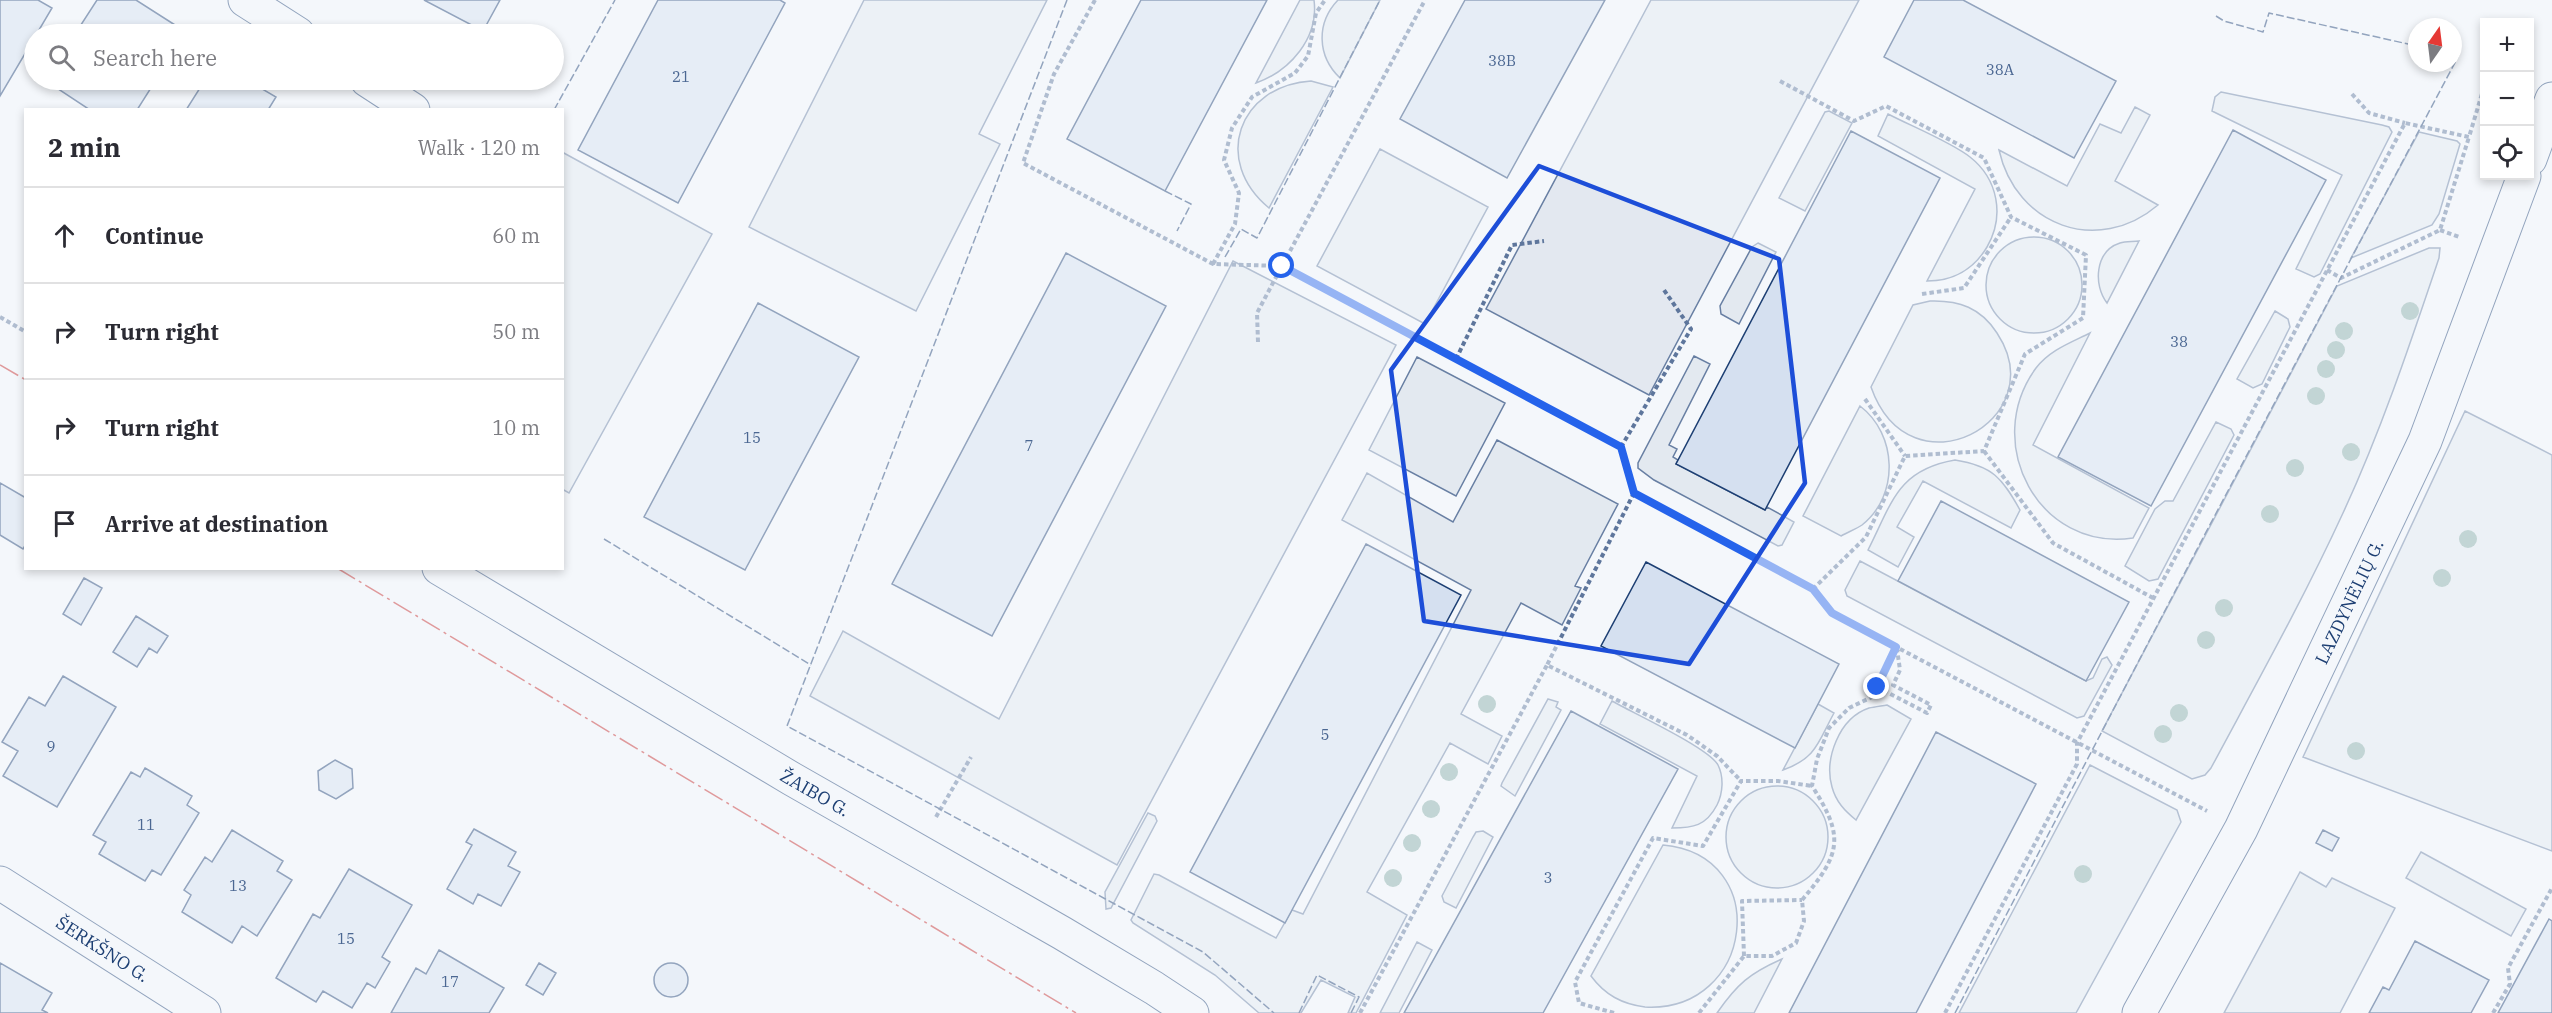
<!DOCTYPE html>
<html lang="en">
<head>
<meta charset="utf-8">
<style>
  body { margin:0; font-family:"IBM Plex Serif",serif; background:#f7f7f7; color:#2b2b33 }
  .controls { position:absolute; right:18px; top:18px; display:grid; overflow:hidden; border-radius:0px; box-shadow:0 3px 9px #0003 }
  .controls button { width:54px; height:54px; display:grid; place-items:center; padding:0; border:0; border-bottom:2px solid #e1e1e2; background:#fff; color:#2b2b33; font:30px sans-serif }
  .compass { position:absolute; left:2408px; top:18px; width:54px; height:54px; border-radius:50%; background:#fff; box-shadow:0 3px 9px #0003; rotate:14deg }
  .stop { position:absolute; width:18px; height:18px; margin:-14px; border:4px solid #2563eb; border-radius:50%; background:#fff }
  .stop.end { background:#2563eb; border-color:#fff; box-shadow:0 2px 6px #0008 }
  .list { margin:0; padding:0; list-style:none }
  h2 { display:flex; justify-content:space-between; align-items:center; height:78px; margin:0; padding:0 24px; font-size:26px }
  h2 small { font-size:20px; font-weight:400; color:#7c7c81 }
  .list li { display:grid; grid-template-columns:39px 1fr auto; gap:18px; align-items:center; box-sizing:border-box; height:96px; padding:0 24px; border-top:2px solid #e1e1e2 }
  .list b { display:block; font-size:22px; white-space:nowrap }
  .list em { font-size:20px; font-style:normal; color:#7c7c81 }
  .icon { flex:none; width:33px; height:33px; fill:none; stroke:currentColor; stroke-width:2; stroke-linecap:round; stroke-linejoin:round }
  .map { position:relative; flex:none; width:2552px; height:1013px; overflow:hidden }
  .search { position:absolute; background:#fff; box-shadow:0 3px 9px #0003; left:24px; top:24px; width:540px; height:66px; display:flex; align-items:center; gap:15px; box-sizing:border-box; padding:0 21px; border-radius:33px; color:#7c7c81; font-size:22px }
  .panel { position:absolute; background:#fff; box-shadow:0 3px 9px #0003; left:24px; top:108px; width:540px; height:462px; border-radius:0px }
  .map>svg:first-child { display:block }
  .green { fill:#e3e9f0; stroke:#687fa3; stroke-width:1.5 }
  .parking { fill:#e3e8f0; stroke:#687fa3; stroke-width:1.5 }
  .building { fill:#d5e0f0; stroke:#1d3f73; stroke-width:1.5 }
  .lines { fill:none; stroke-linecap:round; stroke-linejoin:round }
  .minor-casing { stroke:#1d3f73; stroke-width:35 }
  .path { stroke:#5e769c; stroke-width:4; stroke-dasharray:4.5 3; stroke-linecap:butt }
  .minor { stroke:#f4f7fb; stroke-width:33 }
  .fence { stroke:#1d3f73; stroke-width:1.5; stroke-dasharray:8 3; stroke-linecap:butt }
  .power { stroke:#c62828; stroke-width:1.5; stroke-dasharray:21 4.5 3 4.5; stroke-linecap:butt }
  .tree { fill:#86aba6 }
  .route { stroke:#2563eb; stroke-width:8 }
  .marked { fill:none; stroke:#1d4ed8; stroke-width:4.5; stroke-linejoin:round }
  .labels { text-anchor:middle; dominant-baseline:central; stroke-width:4.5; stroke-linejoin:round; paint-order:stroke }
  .number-label { font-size:15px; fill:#4b6792 }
  .street-label { font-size:18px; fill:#1d3f73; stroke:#f4f7fb }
</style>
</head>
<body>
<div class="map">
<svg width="2552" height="1013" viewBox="0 0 2552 1013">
  <rect width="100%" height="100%" fill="#f4f7fb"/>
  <path class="green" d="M1300 0H1314C1319 38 1290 71 1256 83Z
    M1338 0H1380L1340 78C1317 56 1316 23 1338 0Z
    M1311 81 1333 87 1269 208C1212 161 1238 86 1311 81Z
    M2221 92 2382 125 2389 127 2392 132 2320 274 2314 277 2296 269 2342 175 2212 111 2215 97Z
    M2135 107 2150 115 2115 181 2158 205C2098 256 2016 226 1999 150L2067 186 2100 124 2121 133Z
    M1829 111 1852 123 1805 211 1779 198 1825 112Z
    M1888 114C1911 126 1951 142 1970 157 1998 179 2005 216 1987 247 1974 269 1953 281 1927 281L1975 189 1878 136Z
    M2419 132 2457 141 2460 144 2439 214 2432 225 2351 258Z
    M1380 149 1488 207 1425 324 1317 266Z
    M1986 285a48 48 0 1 1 96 0a48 48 0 1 1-96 0Z
    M2139 241 2107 303C2093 285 2095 251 2120 243 2126 241 2133 242 2139 241Z
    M1758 243 1776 252 1739 324 1721 314 1720 306 1752 247Z
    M2429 248H2440L2439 258C2410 344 2381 431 2343 513 2303 600 2256 684 2211 768L2205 775 2192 779 2102 731 2337 286Z
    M1930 301C1959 300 1981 308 1997 333 2055 421 1910 498 1871 387L1913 305Z
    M2275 311 2288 319 2290 327 2262 384 2253 388 2237 379Z
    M2090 333 2033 445 2149 508 2133 538C2039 552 1981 443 2036 368 2050 350 2070 343 2090 333Z
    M1694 356 1710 364 1669 445 1677 449 1673 457 1678 460 1676 464 1765 510 1767 507 1794 522 1782 545 1778 546 1654 480 1638 468V463Z
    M1417 357 1505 403 1456 496 1369 450Z
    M1860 406C1897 434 1900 495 1862 525 1856 529 1848 532 1841 536L1803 516Z
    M2465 411 2552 455V851L2303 757Z
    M2216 422 2231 429 2234 435 2158 579 2149 581 2125 566 2155 509 2165 501H2173Z
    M1497 440 1618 504 1575 586 1581 588 1562 625 1521 603 1461 714 1502 736 1488 764 1450 743 1367 892 1407 915 1356 1013H1348L1355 997 1321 980 1301 1013H1259L1215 975 1133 923 1131 920 1154 874 1159 875 1276 938 1292 910 1303 914 1471 590 1342 520 1367 473 1453 522Z
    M1955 460C1993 466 2002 478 2020 510L2011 528 1923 481 1897 527 1914 537 1898 567 1868 550C1892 503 1897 470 1955 460Z
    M1860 561 2086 681 2093 678 2102 659 2107 657 2112 665 2084 716 2077 718 1847 596 1845 590Z
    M1548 699 1558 702 1556 707 1561 710 1515 796 1501 786 1502 783Z
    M1612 701C1633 713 1709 748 1718 765 1724 777 1723 793 1717 805 1706 826 1693 828 1672 828L1697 776 1600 724Z
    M1818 704 1834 713C1818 742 1817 758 1783 770Z
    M1887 705 1911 719 1856 820C1845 811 1836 802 1832 787 1824 759 1839 718 1869 708 1874 707 1881 706 1887 705Z
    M2090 765 2177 810 2181 822 2076 1013H1959Z
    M1726 837a51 51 0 1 1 102 0a51 51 0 1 1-102 0Z
    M1148 813 1155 816 1157 821 1111 908 1106 909 1105 892Z
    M1483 831 1493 837 1456 908 1444 902 1442 896 1473 837 1476 832Z
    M1663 845C1774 855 1754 1013 1645 1007 1622 1004 1605 995 1591 976Z
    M1417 942 1432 950 1399 1013H1380Z
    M1782 959 1754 1013H1717C1737 984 1750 973 1782 959Z"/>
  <path class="parking" d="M864 0H1047L979 134 1000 144 916 311 749 227Z
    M1651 0H1859L1649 395 1486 309Z
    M562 152 712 234 569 493 562 489Z
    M1233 261 1396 345 1117 865 810 696 843 631 999 719Z
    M2421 852 2526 909 2511 936 2406 878Z
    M2300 872 2326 887 2332 878 2395 908 2340 1013H2224Z"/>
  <path class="building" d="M0 0H38L52 8 0 96Z
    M97 0H136L186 32 184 34H75Z
    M424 0H500L483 31Z
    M658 0H780L785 3 678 203 578 150Z
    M1141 0H1267L1165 191 1067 139Z
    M1465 0H1605L1507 178 1400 119Z
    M1914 0H1963L2116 81 2074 158 1884 57Z
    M47 80H156L137 110H90L46 81Z
    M205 80H247L276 97 268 110H186Z
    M2233 130 2326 180 2151 506 2058 457Z
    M1851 131 1940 178 1765 510 1676 464Z
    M1066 253 1166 306 992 636 892 584Z
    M758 303 859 357 745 570 644 517Z
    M0 483 26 498V544L23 549 0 535Z
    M1941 501 2129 602 2086 681 1898 581Z
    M1366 544 1461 595 1285 923 1190 872Z
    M1646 562 1839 664 1795 748 1601 646Z
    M84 578 102 588 81 625 63 614Z
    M136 616 168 636 157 653 149 648 137 667 113 652Z
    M63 676 116 707 57 807 3 776 18 751 2 742 29 697 45 706Z
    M1571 711 1678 769 1543 1013H1404Z
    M1936 732 2036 784 1916 1013H1789Z
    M335 760 352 769 353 788 336 799 319 790 318 771Z
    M145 768 192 796 187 805 199 813 161 875 152 870 145 881 99 854 106 842 93 835 131 772 140 777Z
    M474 829 516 852 508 866 520 872 501 906 478 894 473 904 447 889 472 845 466 842Z
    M232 830 283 861 277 871 292 880 257 936 242 926 232 943 182 912 191 895 184 890 205 857 212 862Z
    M2323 830 2339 838 2332 851 2316 843Z
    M349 869 412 905 382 957 390 962 375 988 367 983 352 1008 323 991 316 1002 276 978 313 914 320 918Z
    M2549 919 2552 921V1013H2498Z
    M2415 941 2489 980 2471 1013H2369L2383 987 2389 990Z
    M439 950 504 988 489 1013H391L416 968 426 974Z
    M0 963 52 993 42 1010 48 1013H0Z
    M539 963 556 973 543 995 526 985Z
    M654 980a17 17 0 1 1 34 0a17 17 0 1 1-34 0Z"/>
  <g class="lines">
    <defs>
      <g id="minor">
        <path d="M245 0 298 34"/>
        <path d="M367 80 413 110"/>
        <path d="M2530 159 2552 99"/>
        <path id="s1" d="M439 568 792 779 1062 933 1154 988 1192 1013"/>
        <path id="s2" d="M0 883 204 1013"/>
        <path id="s3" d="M2139 1013 2241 829 2425 441 2524 176"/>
      </g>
    </defs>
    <use href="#minor" class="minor-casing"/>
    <path class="path" d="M1095 0 1054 74 1023 163 1213 264 1282 266 1425 0
      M1780 81 1854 121 1886 106 1984 158 2011 217 2086 255 2083 318 2025 354 1984 451 1905 456 1866 537 1813 589
      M2352 94 2369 113 2405 123
      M2440 230 2459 237
      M1213 264 1235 224 1239 193 1224 160 1232 128 1252 97 1295 73 1308 56 1316 13 1325 0
      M2327 270 2341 278 2440 230 2469 137
      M1922 294 1964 288 2011 217
      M0 317 26 332
      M1258 342 1257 313 1282 266 1621 447 1634 493 1813 589 1832 613 2207 811
      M1456 359 1512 245 1544 241
      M1865 399 1905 456
      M1621 447 1691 329 1664 290
      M1984 451 2053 543 2153 598
      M1634 493 1547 665 1687 735 1717 756 1741 781
      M1877 687 1927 713 1931 705 1893 685 1900 670 1897 649
      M936 817 971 757
      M1744 956 1742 901 1802 900
      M1360 1013 1547 665
      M1614 1013 1579 1003 1575 982 1653 838 1703 846 1741 781H1778L1812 786
      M1699 1013 1744 956H1772L1796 943 1804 921 1802 900C1841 854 1845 837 1812 786L1817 759 1829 728 1849 708 1872 697 1897 648
      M1945 1013 2077 764V743L2405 123 2469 137 2484 87
      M2493 1013 2510 984 2508 968 2552 888"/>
    <use href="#minor" class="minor"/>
    <path class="fence" d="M1067 0 787 726 1203 952 1274 1013
      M2216 16 2224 21 2263 32 2269 13 2417 46
      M554 110 615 0
      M1165 191 1191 204 1177 231
      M1225 257 1241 229 1257 238 1380 0
      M604 539 811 665
      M1299 1013 1317 975 1359 997 1351 1013
      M1955 1013 2204 536 2459 55 2453 53"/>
    <path class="power" d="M0 365 26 380
      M337 568 1076 1013"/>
  </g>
  <g class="tree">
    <circle cx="2410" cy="311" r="9"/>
    <circle cx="2344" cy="331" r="9"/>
    <circle cx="2336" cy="350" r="9"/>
    <circle cx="2326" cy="369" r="9"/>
    <circle cx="2316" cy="396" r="9"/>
    <circle cx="2351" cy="452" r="9"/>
    <circle cx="2295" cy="468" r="9"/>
    <circle cx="2270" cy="514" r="9"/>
    <circle cx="2468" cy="539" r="9"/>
    <circle cx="2442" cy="578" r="9"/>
    <circle cx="2224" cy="608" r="9"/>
    <circle cx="2206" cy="640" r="9"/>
    <circle cx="1487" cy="704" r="9"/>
    <circle cx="2179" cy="713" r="9"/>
    <circle cx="2163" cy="734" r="9"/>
    <circle cx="2356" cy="751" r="9"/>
    <circle cx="1449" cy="772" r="9"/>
    <circle cx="1431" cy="809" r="9"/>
    <circle cx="1412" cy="843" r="9"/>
    <circle cx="2083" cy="874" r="9"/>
    <circle cx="1393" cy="878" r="9"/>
  </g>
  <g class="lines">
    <path class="route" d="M1282 266 1621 447 1634 493 1813 589 1832 613 1896 647 1877 687"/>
  </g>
  <path d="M0 0H2552V1013H0ZM1539 166 1779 259 1805 483 1689 664 1424 621 1391 370Z" fill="#f4f7fb" fill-opacity=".55" fill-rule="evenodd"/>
  <path class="marked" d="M1539 166 1779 259 1805 483 1689 664 1424 621 1391 370Z"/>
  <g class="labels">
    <g class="number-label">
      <text x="1502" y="60">38B</text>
      <text x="2000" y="69">38A</text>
      <text x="681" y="76">21</text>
      <text x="2179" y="341">38</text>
      <text x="752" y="437">15</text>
      <text x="1029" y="445">7</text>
      <text x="1325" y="734">5</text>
      <text x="51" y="746">9</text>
      <text x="146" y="824">11</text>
      <text x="1548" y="877">3</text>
      <text x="238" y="885">13</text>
      <text x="346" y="938">15</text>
      <text x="450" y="981">17</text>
    </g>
    <g class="street-label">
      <text stroke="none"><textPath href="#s3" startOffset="462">LAZDYNĖLIŲ G.</textPath></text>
      <text stroke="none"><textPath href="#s1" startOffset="438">ŽAIBO G.</textPath></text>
      <text stroke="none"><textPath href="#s2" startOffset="122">ŠERKŠNO G.</textPath></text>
    </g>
  </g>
</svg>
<div class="controls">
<button>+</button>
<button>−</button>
<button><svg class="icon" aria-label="locate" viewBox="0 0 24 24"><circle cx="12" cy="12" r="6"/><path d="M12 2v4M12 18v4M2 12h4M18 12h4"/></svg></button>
</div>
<svg class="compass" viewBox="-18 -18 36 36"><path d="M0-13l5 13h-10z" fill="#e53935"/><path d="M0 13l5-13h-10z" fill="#7c7c81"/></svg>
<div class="stop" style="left:1282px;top:266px"></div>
<div class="stop end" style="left:1877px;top:687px"></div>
<div class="search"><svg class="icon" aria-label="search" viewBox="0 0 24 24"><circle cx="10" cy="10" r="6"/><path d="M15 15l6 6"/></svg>Search here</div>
<section class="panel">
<h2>2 min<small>Walk · 120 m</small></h2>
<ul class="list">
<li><svg class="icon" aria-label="ahead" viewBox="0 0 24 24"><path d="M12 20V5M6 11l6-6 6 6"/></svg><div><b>Continue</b></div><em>60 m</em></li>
<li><svg class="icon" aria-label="right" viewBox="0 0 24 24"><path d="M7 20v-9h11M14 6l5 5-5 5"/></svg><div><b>Turn right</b></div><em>50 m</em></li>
<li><svg class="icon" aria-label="right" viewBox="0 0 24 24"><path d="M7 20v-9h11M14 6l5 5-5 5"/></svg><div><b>Turn right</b></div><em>10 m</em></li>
<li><svg class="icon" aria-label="arrive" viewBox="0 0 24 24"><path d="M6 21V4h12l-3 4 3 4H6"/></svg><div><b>Arrive at destination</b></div></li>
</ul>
</section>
</div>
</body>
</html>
